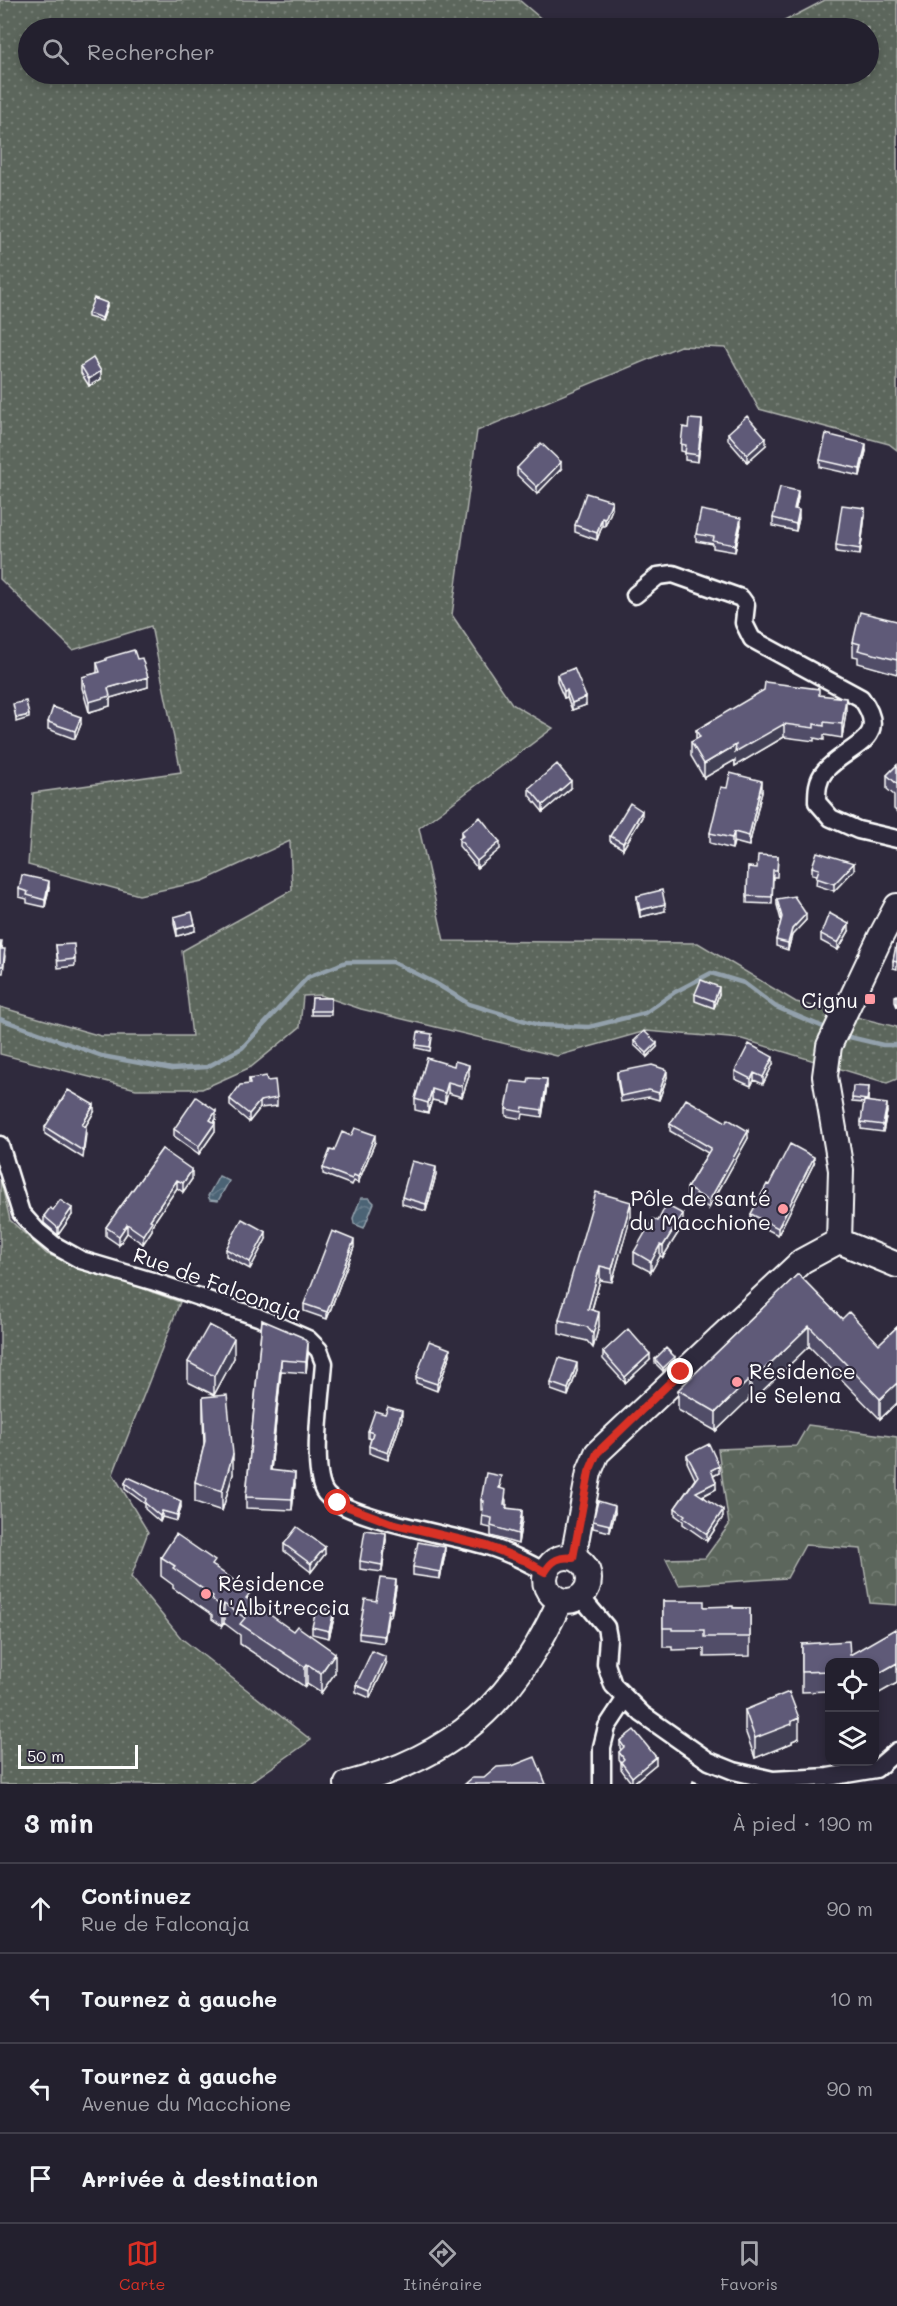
<!DOCTYPE html>
<html lang="fr">
<head>
<meta charset="utf-8">
<style>
  body { margin:0; font-family:Mali,sans-serif; background:#2f2d3a; color:#f1f3f6 }
  .controls { position:absolute; right:18px; bottom:18px; display:grid; overflow:hidden; border-radius:12px; box-shadow:0 3px 9px #0003 }
  .controls button { width:54px; height:54px; display:grid; place-items:center; padding:0; border:0; border-bottom:2px solid #403e4a; background:#23202e; color:#f1f3f6; font:30px sans-serif }
  .scale { position:absolute; left:18px; bottom:15px; width:120px; box-sizing:border-box; padding-left:6px; border:3px solid #fff; border-top:0; font-size:16px; line-height:21px; white-space:nowrap; color:#fff; -webkit-text-stroke:4px #2f2a3d; paint-order:stroke }
  .stop { position:absolute; width:18px; height:18px; margin:-14px; border:4px solid #d93025; border-radius:50%; background:#fff }
  .stop.end { background:#d93025; border-color:#fff; box-shadow:0 2px 6px #0008 }
  .list { margin:0; padding:0; list-style:none }
  h2 { display:flex; justify-content:space-between; align-items:center; height:78px; margin:0; padding:0 24px; font-size:26px }
  h2 small { font-size:20px; font-weight:400; color:#a3a3aa }
  .list li { display:grid; grid-template-columns:39px 1fr auto; gap:18px; align-items:center; box-sizing:border-box; height:90px; padding:0 24px; border-top:2px solid #403e4a }
  .list b { display:block; font-size:22px; white-space:nowrap }
  .list p { margin:0; font-size:20px; white-space:nowrap; color:#a3a3aa }
  .list em { font-size:20px; font-style:normal; color:#a3a3aa }
  .icon { flex:none; width:33px; height:33px; fill:none; stroke:currentColor; stroke-width:2; stroke-linecap:round; stroke-linejoin:round }
  .map { position:relative; flex:none; width:897px; height:1784px; overflow:hidden }
  .search { position:absolute; background:#23202e; box-shadow:0 3px 9px #0003; left:18px; right:18px; top:18px; height:66px; display:flex; align-items:center; gap:15px; box-sizing:border-box; padding:0 21px; border-radius:33px; color:#a3a3aa; font-size:22px }
  .sheet { height:438px; background:#23202e }
  nav { display:flex; justify-content:space-around; align-items:center; box-sizing:border-box; height:84px; border-top:2px solid #403e4a; background:#23202e; font-size:16px; color:#a3a3aa }
  nav a { display:grid; justify-items:center; gap:3px }
  nav .on { color:#d93025 }
  .map>svg:first-child { display:block }
  .grass { fill:url(#grass-dots); stroke:#aeb2ad; stroke-width:1.5 }
  .forest { fill:url(#forest-crowns); stroke:#aeb2ad; stroke-width:1.5 }
  .water { fill:url(#water-waves); stroke:#93a1ac; stroke-width:1.5 }
  .lines { fill:none; stroke-linecap:round; stroke-linejoin:round }
  .stream { stroke:#93a1ac; stroke-width:4.5 }
  .minor-casing { stroke:#fff; stroke-width:21 }
  .secondary-casing { stroke:#fff; stroke-width:28 }
  .minor { stroke:#2f2a3d; stroke-width:16 }
  .secondary { stroke:#2f2a3d; stroke-width:24 }
  .wall { fill:#514d67; stroke:#fff; stroke-width:1.5 }
  .shaded-wall { fill:#423f54; stroke:#fff; stroke-width:1.5 }
  .building { fill:#5e5a78; stroke:#fff; stroke-width:1.5 }
  .route { stroke:#d93025; stroke-width:8 }
  .poi-dot { fill:#ff9aa2; stroke:#2f2a3d; stroke-width:2 }
  .labels { text-anchor:middle; dominant-baseline:central; stroke-width:4.5; stroke-linejoin:round; paint-order:stroke }
  .poi-label { font-size:21px; fill:#fff; stroke:#2f2a3d; text-anchor:end }
  .street-label { font-size:21px; fill:#fff; stroke:#2f2a3d }
</style>
</head>
<body>
<div class="map">
<svg width="897" height="1784" viewBox="0 0 897 1784">
  <defs>
    <pattern id="grass-dots" width="8" height="8" patternUnits="userSpaceOnUse" patternTransform="scale(1.5)"><rect width="8" height="8" fill="#5c665b"/><path d="M2 2h.1M6 6h.1" fill="none" stroke="#747d74" stroke-width="1.8" stroke-linecap="round"/></pattern>
    <pattern id="forest-crowns" width="20" height="18" patternUnits="userSpaceOnUse" patternTransform="scale(1.5)"><rect width="20" height="18" fill="#5c665b"/><path d="M2 6a3 3 0 1 1 6 0M12 15a3 3 0 1 1 6 0" fill="none" stroke="#747d74"/></pattern>
    <pattern id="water-waves" width="16" height="10" patternUnits="userSpaceOnUse" patternTransform="scale(1.5)"><rect width="16" height="10" fill="#4b6375"/><path d="M0 5q4-4 8 0t8 0" fill="none" stroke="#667a8a"/></pattern>
  </defs>
  <rect width="100%" height="100%" fill="#2f2a3d"/>
  <filter id="ink" filterUnits="userSpaceOnUse"><feTurbulence type="fractalNoise" baseFrequency=".0167" numOctaves="2"/><feDisplacementMap in="SourceGraphic" scale="12" xChannelSelector="R" yChannelSelector="G"/><feConvolveMatrix kernelMatrix="1 2 1 2 8 2 1 2 1" color-interpolation-filters="sRGB"/></filter>
  <g filter="url(#ink)">
    <path class="grass" d="M0 0H519L552 28H28V74H868V28H771L825 0H897V450L889 444 759 409 726 348 680 346 477 431 452 615 512 704 553 728 419 828 444 941 698 943 796 1002 897 1027V1079L887 1083 742 1039 646 1031 557 1056 361 1009 320 995 303 996 300 1027 251 1067 202 1089H136L0 1054V1007L101 1036H192L182 951 292 890 290 841 203 881 139 895 28 865 33 793 181 772 151 626 73 650 0 579Z
      M0 1177 10 1220 47 1254 180 1302 113 1474 148 1532 131 1577 181 1638 311 1740 248 1784H0Z"/>
    <path class="forest" d="M808 1425 897 1437V1605L870 1603 861 1549 805 1545 787 1578 679 1585 666 1559 705 1558 729 1525 718 1449 796 1446Z"/>
    <path class="water" d="M219 1176 229 1181 218 1201 210 1200 208 1196Z
      M361 1198H369L374 1203 364 1228 354 1224 353 1218Z"/>
    <g class="lines">
      <path class="stream" d="M0 1019 102 1056 172 1069 207 1067 242 1048 308 977 346 962H393L435 983 469 1004 539 1025 589 1027 645 1013 675 992 711 973 744 983 776 1007 828 1029
        M841 1035 883 1045H897"/>
      <defs>
        <path id="minor" d="M635 595 658 576 673 574 741 598 746 605 744 623 752 639 861 698C893 741 847 745 825 771 817 780 817 791 817 802L831 818 858 830 897 839
          M0 1145 21 1213 38 1232 54 1245 81 1260 152 1281 258 1317 308 1339 319 1350 324 1363C322 1392 311 1467 324 1491 337 1517 457 1536 487 1546 508 1552 527 1562 545 1572
          M581 1597 606 1627 608 1638 606 1664 613 1685 642 1714 709 1761 734 1771 773 1780 828 1777 876 1769 897 1751
          M602 1784V1747L607 1727 626 1698"/>
        <path id="secondary" d="M839 1241 841 1170 825 1076 829 1046 881 936 897 906
          M839 1241 897 1265
          M545 1579a22 22 0 1 1 44 0a22 22 0 1 1-44 0Z
          M573 1558 589 1472 597 1453 802 1261 839 1241
          M347 1784C454 1757 515 1701 560 1601"/>
      </defs>
      <use href="#minor" class="minor-casing"/>
      <use href="#secondary" class="secondary-casing"/>
      <use href="#minor" class="minor"/>
      <use href="#secondary" class="secondary"/>
    </g>
    <path class="wall" d="M107 307 102 321 88 317V313Z
      M81 366 101 379 89 386 81 373Z
      M688 428H702L698 462 685 460V452L681 451V444Z
      M728 433 766 445 747 462 728 440Z
      M866 451 860 476 820 467V460Z
      M517 468 561 469 537 494 517 475Z
      M798 498 795 510 799 518 796 531 773 526V518Z
      M612 509 605 526H602L597 540 575 532V525Z
      M865 515 860 555 836 552V545Z
      M741 525 735 552 713 548V544L696 541V534Z
      M897 621V674L858 663V657L853 656V642Z
      M137 659 148 687 110 698V706L89 712 82 688V677L97 673V663Z
      M557 675 586 705 572 710 567 697 564 698 557 682Z
      M819 695 846 712 842 738 824 735V740L814 738V741L784 737 735 766V760L704 778 691 756V742L696 740V730Z
      M48 722 81 724 75 739 48 729Z
      M897 765V812L894 809V795L887 789V775Z
      M529 788H571L543 812 529 795Z
      M727 788 762 791 749 846 734 842 732 849 710 843V833Z
      M642 817 623 849 610 841V836Z
      M461 832 500 849 477 868 459 846V839L461 838Z
      M778 856 777 877H773L772 904 747 903 748 867 757 868Z
      M812 867 854 870 834 891 816 885 817 875 812 874Z
      M49 888 45 907 27 903V899L19 897V889Z
      M637 896 665 911 640 917 637 903Z
      M777 899 806 920 792 935 788 950 776 946V940L781 920 777 905Z
      M174 917 195 931 177 936 174 924Z
      M849 931 838 950 821 941V934Z
      M0 941 5 956 3 973H0Z
      M56 945 75 959V966L58 968Z
      M897 945V969L893 968V961Z
      M695 994H719L714 1008 695 1001Z
      M897 995V1007L895 1002V996Z
      M312 998H331V1015H311Z
      M432 1038 430 1051 416 1048V1045Z
      M634 1041 657 1047 647 1057 634 1045Z
      M427 1058 469 1076 462 1097 448 1093 445 1103 432 1100 428 1113 415 1110V1099Z
      M773 1064 763 1084 754 1080 751 1086 735 1079V1071Z
      M617 1072 667 1077 659 1100 649 1097 621 1102 617 1079Z
      M249 1079 267 1081 277 1098V1106L260 1108 249 1122 230 1106V1099L249 1084Z
      M547 1086 542 1117 523 1114 522 1119 506 1116V1109Z
      M869 1087 868 1101 887 1112 883 1132 861 1129V1122L864 1103 852 1102V1098Z
      M94 1112 85 1127 86 1134 83 1158 45 1134V1127Z
      M216 1119 214 1122 215 1131 199 1154 174 1136V1129Z
      M670 1124 748 1138 709 1208 687 1195V1188L708 1153 670 1131Z
      M375 1142 358 1183 354 1181 352 1185 323 1174V1168Z
      M162 1149 192 1179 183 1192 177 1188 152 1225V1230L143 1244 127 1233 119 1245 106 1236V1227Z
      M814 1163 778 1235 751 1221V1214L769 1185Z
      M436 1175 426 1211 402 1204V1197Z
      M53 1210 72 1215 58 1235 44 1223V1216Z
      M631 1216 612 1282 600 1280 592 1310 599 1326 593 1348 587 1341 559 1334V1320Z
      M658 1221 683 1225 663 1257 660 1256 651 1272 634 1263V1252Z
      M266 1239 250 1269 226 1256V1249Z
      M354 1247 327 1319 304 1311V1304Z
      M798 1274 842 1319 879 1344 897 1327V1403L880 1419 809 1346 751 1402 749 1399 716 1431 678 1410V1390Z
      M262 1320 308 1354 306 1373 281 1371 271 1470 295 1484 292 1510 246 1508V1497Z
      M603 1352 650 1360 625 1383 603 1359Z
      M450 1355 437 1391 416 1383V1377Z
      M234 1358 214 1395 188 1382V1362Z
      M655 1359 675 1360 663 1371 655 1363Z
      M577 1371 568 1396 551 1390V1383Z
      M203 1397 233 1474 222 1511 195 1502V1482L204 1445 203 1417Z
      M385 1414 402 1419 388 1460 369 1453V1446L371 1439 368 1438V1431Z
      M687 1455 719 1473 713 1476 716 1489 703 1496 723 1517 707 1541 683 1524V1521L675 1515V1508L695 1479 687 1462Z
      M125 1483 181 1507 177 1521 162 1517 160 1522 145 1509V1504L125 1489Z
      M501 1486 500 1489 506 1500V1505L507 1508 522 1520 518 1544 491 1536V1528L482 1526 483 1510H481V1500Z
      M615 1513 610 1532 593 1528V1521Z
      M386 1540 382 1572 360 1569V1561Z
      M284 1544 325 1554 311 1572 284 1551Z
      M445 1554 440 1579 413 1575V1567Z
      M161 1557 215 1567 250 1600 335 1673 321 1693 307 1684 305 1687 240 1644V1635L224 1623 222 1626 212 1619V1615L173 1588V1585L161 1576Z
      M396 1587 391 1616H388L384 1643 359 1639V1633L376 1601Z
      M663 1601 704 1607 750 1608V1656L704 1657V1649L672 1650V1647H663Z
      M334 1618 329 1638 312 1634V1627Z
      M897 1632V1683L874 1696V1662H830V1691L802 1692V1644L850 1655Z
      M386 1664 370 1698 356 1692V1685Z
      M745 1710 799 1738 792 1741V1743L755 1758 745 1730Z
      M620 1741 656 1764 632 1784 621 1769V1762L619 1759V1752L621 1750 620 1748Z"/>
    <path class="shaded-wall" d="M107 303V307L102 321V318Z
      M101 371V379L89 386V379Z
      M702 420V428L698 462V455Z
      M766 438V445L747 462V455Z
      M866 444V451L860 476V469Z
      M561 462V469L537 494V487Z
      M798 491V498L794 516V509Z
      M612 501V509L605 526V519Z
      M865 508V515L860 555V549Z
      M799 510V518L796 531V524Z
      M602 518V526L597 540V533Z
      M741 518V525L735 552V545Z
      M148 677V687L110 698V706L89 712V702L108 688Z
      M567 690V697L564 698V691Z
      M586 697V705L572 710V703Z
      M846 698V712L842 738V724Z
      M29 715V718L16 722V718Z
      M81 717V724L75 739V731Z
      M784 724V737L735 766V760L704 778V764L736 745Z
      M571 781V788L543 812V805Z
      M762 781V791L749 846V836Z
      M642 811V817L623 849V843Z
      M734 832V842L732 849V838Z
      M500 842V849L477 868V861Z
      M854 863V870L834 891V884Z
      M49 881V888L45 907V900Z
      M665 904V911L640 917V910Z
      M806 914V920L792 935 788 950V943L792 929Z
      M195 924V931L177 936V929Z
      M849 924V931L838 950V943Z
      M719 987V994L714 1008V1001Z
      M657 1043V1047L647 1057V1053Z
      M773 1057V1064L763 1084V1077Z
      M469 1065V1076L462 1097V1086Z
      M667 1070V1077L659 1100V1093Z
      M754 1073V1080L751 1086V1079Z
      M547 1079V1086L542 1117V1110Z
      M448 1082V1093L445 1103V1093Z
      M432 1089V1100L428 1113V1103Z
      M260 1101V1108L249 1122V1114Z
      M887 1104V1112L883 1132V1125Z
      M94 1105V1112L82 1132V1125Z
      M216 1111V1119L210 1127V1120Z
      M215 1123V1131L199 1154V1146Z
      M748 1131V1138L709 1208V1201Z
      M375 1135V1142L358 1183V1177Z
      M814 1157V1163L778 1235V1228Z
      M436 1167V1175L426 1211V1204Z
      M192 1170V1179L183 1192V1183Z
      M177 1180V1188L152 1225V1230L143 1244V1235L150 1220Z
      M631 1202V1216L612 1282V1269Z
      M72 1208V1215L58 1235V1228Z
      M683 1214V1225L663 1257V1246Z
      M127 1224V1233L119 1245V1236Z
      M266 1232V1239L250 1269V1262Z
      M354 1240V1247L327 1319V1312Z
      M660 1245V1256L651 1272V1262Z
      M600 1266V1280L588 1323V1309Z
      M599 1312V1326L593 1348V1334Z
      M809 1326V1346L751 1402V1382Z
      M234 1338V1358L214 1395V1376Z
      M308 1343V1354L306 1373V1362Z
      M450 1349V1355L437 1391V1384Z
      M650 1354V1360L625 1383V1377Z
      M675 1357V1360L663 1371V1368Z
      M281 1360V1371L270 1480V1470Z
      M577 1363V1371L568 1396V1389Z
      M749 1380V1399L716 1431V1412Z
      M897 1383V1403L880 1419V1399Z
      M402 1411V1419L388 1460V1453Z
      M233 1454V1474L222 1511V1491Z
      M719 1466V1473L711 1477V1470Z
      M295 1473V1484L292 1510V1499Z
      M716 1482V1489L696 1499V1492Z
      M181 1501V1507L177 1521V1515Z
      M615 1506V1513L610 1532V1525Z
      M522 1510V1520L518 1544V1534Z
      M723 1510V1517L707 1541V1534Z
      M162 1511V1517L160 1522V1516Z
      M386 1533V1540L382 1572V1565Z
      M325 1547V1554L311 1572V1564Z
      M445 1547V1554L440 1579V1572Z
      M396 1580V1587L391 1616V1610Z
      M224 1604V1623L222 1626V1607Z
      M388 1610V1616L384 1643V1636Z
      M334 1611V1618L329 1638V1631Z
      M335 1653V1673L321 1693V1673Z
      M386 1657V1664L370 1698V1691Z
      M897 1663V1683L874 1696V1676Z
      M307 1664V1684L305 1687V1667Z
      M799 1718V1738L792 1741V1743L755 1758V1738Z
      M656 1757V1764L632 1784V1777Z"/>
    <path class="building" d="M94 298 107 303 102 318 88 313Z
      M93 358 101 371 89 379 81 366Z
      M747 416 766 438 747 455 728 433Z
      M689 419 702 420 698 455 685 453 686 445 681 444 683 427 688 428Z
      M826 434 866 444 860 469 820 460Z
      M541 443 561 462 537 487 517 468Z
      M780 487 798 491 794 509 799 510 796 524 773 518Z
      M586 493 612 501 605 519 602 518 597 533 575 525Z
      M842 505 865 508 860 549 836 545Z
      M701 510 741 518 735 545 713 541 714 537 696 534Z
      M860 612 897 621V660L858 650 860 644 853 642Z
      M134 650 137 659 142 658 148 677 108 688 110 696 89 702 82 677 100 672 97 663 106 660V658Z
      M574 668 586 697 572 703 567 690 564 691 557 675Z
      M765 682 819 689V695L846 698 842 724 824 722V726L814 724V728L784 724 735 752 736 745 704 764 691 742 700 737 696 730 764 690Z
      M26 701 29 715 16 718 13 704Z
      M53 707 81 717 75 731 48 722Z
      M557 764 571 781 543 805 529 788Z
      M897 765V784L887 775Z
      M730 773 762 781 749 836 734 832 732 838 710 833 721 787 727 788Z
      M630 803 642 811 623 843 610 836Z
      M480 817 500 842 477 861 459 839 463 836 461 832Z
      M817 852 854 863 834 884 816 878 819 869 812 867Z
      M758 855 778 856 777 870H773L772 897 747 896 748 867 757 868Z
      M22 875 49 881 45 900 27 895 28 892 19 889Z
      M662 890 665 904 640 910 637 896Z
      M794 896 806 914 792 929 788 943 776 940 782 917 777 899Z
      M192 912 195 924 177 929 174 917Z
      M829 913 849 924 838 943 821 934Z
      M0 941H2L1 949H5L3 966H0Z
      M74 944 75 959 58 961 56 945Z
      M896 945H897V962L893 961Z
      M701 980 719 987 714 1001 695 994Z
      M312 998H331V1011H311Z
      M644 1031 657 1043 647 1053 634 1041Z
      M418 1032 432 1034 430 1047 416 1045Z
      M749 1044 773 1057 763 1077 754 1073 751 1079 735 1071Z
      M427 1058 454 1066 455 1061 469 1065 462 1086 448 1082 445 1093 432 1089 428 1103 415 1099Z
      M652 1065 667 1070 659 1093 649 1090 621 1096 617 1072Z
      M266 1076 267 1081 275 1080 277 1098 260 1101 249 1114 230 1099 240 1085 250 1084 249 1079Z
      M529 1078 547 1079 542 1110 523 1107 522 1112 506 1109 511 1081 528 1083Z
      M853 1086 869 1087 867 1100 852 1098Z
      M68 1090 94 1105 82 1125 86 1127 83 1151 45 1127Z
      M196 1097 216 1111 210 1120 215 1123 199 1146 174 1129Z
      M686 1099 726 1122 728 1119 748 1131 709 1201 687 1188 711 1148 670 1124Z
      M864 1101 887 1104 883 1125 861 1122Z
      M355 1128 375 1135 358 1177 354 1175 352 1179 323 1168 330 1150 334 1151 342 1132 351 1136Z
      M790 1144 814 1157 778 1228 751 1214 767 1184 769 1185Z
      M162 1149 192 1170 183 1183 177 1180 150 1220 152 1221 143 1235 127 1224 119 1236 106 1227Z
      M412 1161 436 1167 426 1204 402 1197Z
      M596 1192 631 1202 612 1269 600 1266 588 1309 599 1312 593 1334 587 1327 559 1320Z
      M60 1200 72 1208 58 1228 44 1216 50 1208 53 1210Z
      M666 1205 683 1214 663 1246 660 1245 651 1262 634 1252 653 1219 658 1221Z
      M242 1219 266 1232 250 1262 226 1249Z
      M332 1231 354 1240 327 1312 304 1304Z
      M798 1274 842 1319 849 1312 879 1344 897 1327V1383L880 1399 809 1326 751 1382 749 1380 716 1412 678 1390Z
      M262 1320 302 1337 308 1343 306 1362 281 1360 270 1470 295 1473 292 1499 246 1497Z
      M209 1325 234 1338 214 1376 188 1362Z
      M628 1329 650 1354 625 1377 603 1352Z
      M429 1341 450 1349 437 1384 416 1377Z
      M666 1348 675 1357 663 1368 655 1359Z
      M559 1358 577 1363 568 1389 551 1383Z
      M227 1395 233 1454 222 1491 195 1482 205 1441 203 1397Z
      M388 1407 402 1411 388 1453 369 1446 373 1433 368 1431 375 1411 385 1414Z
      M709 1444 719 1466 711 1470 716 1482 696 1492 723 1510 707 1534 683 1517 685 1515 675 1508 698 1476 687 1455Z
      M486 1473 501 1476 499 1488 506 1490 504 1505H507L506 1508 522 1510 518 1534 491 1526 492 1518 482 1516 484 1501 481 1500Z
      M128 1477 181 1501 177 1515 162 1511 160 1516 145 1503 146 1499 125 1483Z
      M598 1501 615 1506 610 1525 593 1521Z
      M297 1527 325 1547 311 1564 284 1544Z
      M365 1530 386 1533 382 1565 360 1561Z
      M176 1534 215 1561 212 1565 248 1590 250 1593 246 1598 293 1631 297 1626 335 1653 321 1673 307 1664 305 1667 240 1624 245 1618 224 1604 222 1607 212 1599 213 1596 173 1568 175 1566 161 1557Z
      M418 1542 445 1547 440 1572 413 1567Z
      M380 1578 396 1580 391 1610H388L384 1636 359 1633 365 1599 376 1601Z
      M663 1601H704V1607L733 1606V1608H750V1637H704V1630H672V1628H663Z
      M317 1606 334 1611 329 1631 312 1627Z
      M895 1629 897 1632V1663L874 1676V1662H830V1671L802 1672V1644L849 1641 850 1655Z
      M372 1651 386 1657 370 1691 356 1685Z
      M789 1692 799 1718 792 1721V1724L755 1738 745 1710Z
      M634 1730 656 1757 632 1777 621 1762 624 1759 619 1752 624 1747 620 1741Z
      M535 1757 546 1784H465L472 1778H484L497 1767 512 1766Z
      M693 1781 700 1784H692Z"/>
  </g>
  <g class="lines" filter="url(#ink)">
    <path class="route" d="M338 1503 391 1523 487 1546 526 1561 545 1572C552 1560 560 1556 573 1558L589 1472 597 1453 681 1372"/>
  </g>
  <g class="poi-dot">
    <rect x="864" y="993" width="12" height="12" rx="3"/>
    <circle cx="783" cy="1209" r="6"/>
    <circle cx="737" cy="1382" r="6"/>
    <circle cx="206" cy="1594" r="6"/>
  </g>
  <g class="labels">
    <g class="poi-label">
      <text x="858" y="999">Cignu</text>
      <text x="771" y="1197">Pôle de santé<tspan x="771" dy="24">du Macchione</tspan></text>
      <text x="749" y="1370" text-anchor="start">Résidence<tspan x="749" dy="24">le Selena</tspan></text>
      <text x="218" y="1582" text-anchor="start">Résidence<tspan x="218" dy="24">L'Albitreccia</tspan></text>
    </g>
    <g class="street-label">
      <text transform="translate(218 1283) rotate(20)">Rue de Falconaja</text>
    </g>
  </g>
</svg>
<div class="controls">
<button><svg class="icon" aria-label="locate" viewBox="0 0 24 24"><circle cx="12" cy="12" r="6"/><path d="M12 2v4M12 18v4M2 12h4M18 12h4"/></svg></button>
<button><svg class="icon" aria-label="layers" viewBox="0 0 24 24"><path d="M12 4l9 5-9 5-9-5zM3 14l9 5 9-5"/></svg></button>
</div>
<div class="scale">50 m</div>
<div class="stop" style="left:338px;top:1503px"></div>
<div class="stop end" style="left:681px;top:1372px"></div>
<div class="search"><svg class="icon" aria-label="search" viewBox="0 0 24 24"><circle cx="10" cy="10" r="6"/><path d="M15 15l6 6"/></svg>Rechercher</div>
</div>
<section class="sheet">
<h2>3 min<small>À pied · 190 m</small></h2>
<ul class="list">
<li><svg class="icon" aria-label="ahead" viewBox="0 0 24 24"><path d="M12 20V5M6 11l6-6 6 6"/></svg><div><b>Continuez</b><p>Rue de Falconaja</p></div><em>90 m</em></li>
<li><svg class="icon" aria-label="left" viewBox="0 0 24 24"><path d="M17 20v-9H6M10 6l-5 5 5 5"/></svg><div><b>Tournez à gauche</b></div><em>10 m</em></li>
<li><svg class="icon" aria-label="left" viewBox="0 0 24 24"><path d="M17 20v-9H6M10 6l-5 5 5 5"/></svg><div><b>Tournez à gauche</b><p>Avenue du Macchione</p></div><em>90 m</em></li>
<li><svg class="icon" aria-label="arrive" viewBox="0 0 24 24"><path d="M6 21V4h12l-3 4 3 4H6"/></svg><div><b>Arrivée à destination</b></div></li>
</ul>
</section>
<nav>
<a class="on"><svg class="icon" aria-label="map" viewBox="0 0 24 24"><path d="M3 6l6-2 6 2 6-2v14l-6 2-6-2-6 2zM9 4v14M15 6v14"/></svg>Carte</a>
<a><svg class="icon" aria-label="directions" viewBox="0 0 24 24"><path d="M12 3l9 9-9 9-9-9zM9 14v-3h6M13 9l2 2-2 2"/></svg>Itinéraire</a>
<a><svg class="icon" aria-label="saved" viewBox="0 0 24 24"><path d="M7 4h10v16l-5-4-5 4z"/></svg>Favoris</a>
</nav>
</body>
</html>
